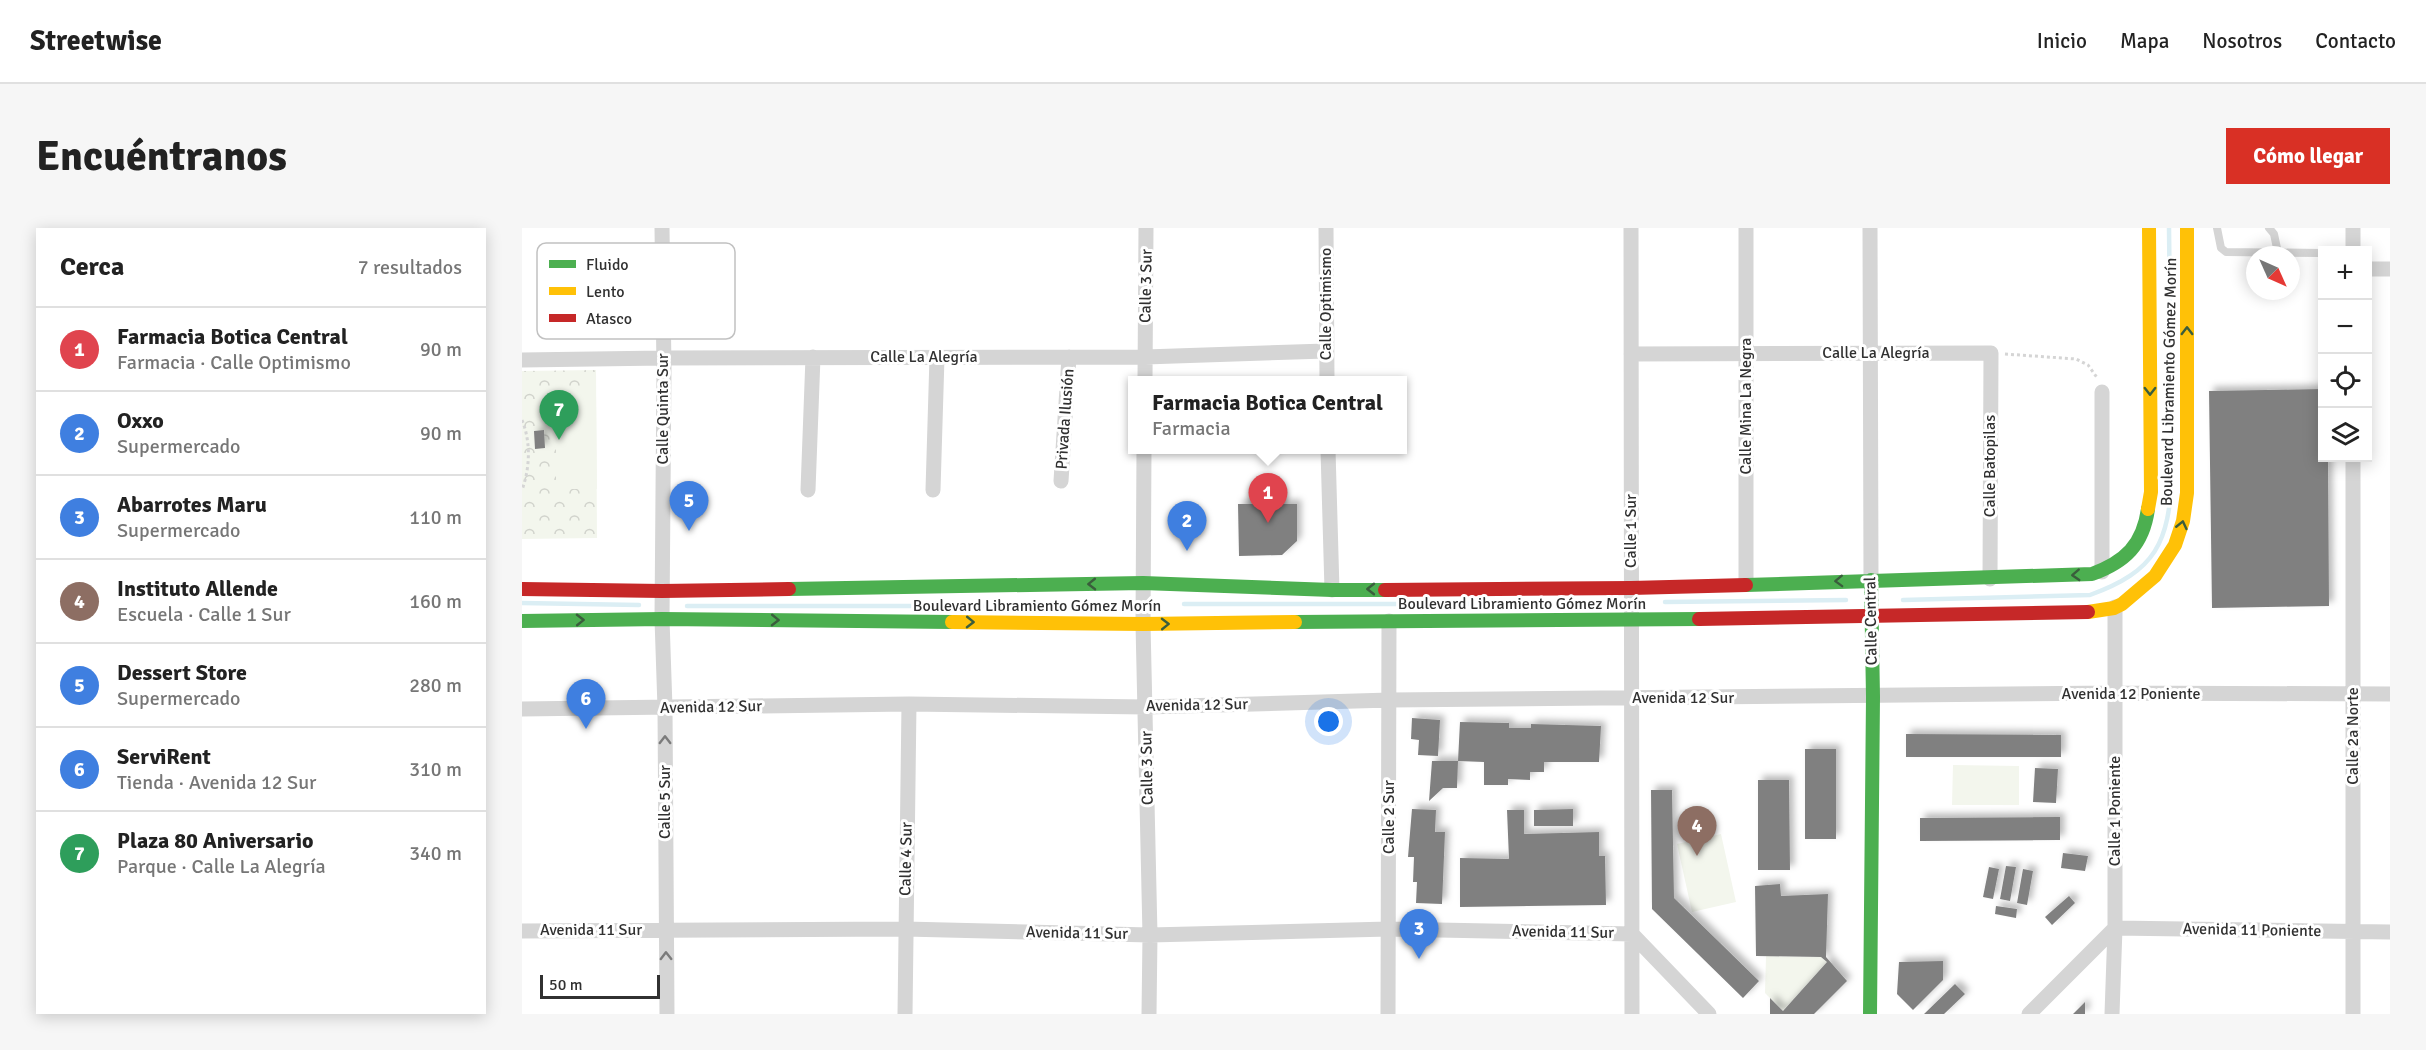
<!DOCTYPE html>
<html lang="es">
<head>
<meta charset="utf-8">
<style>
  body { margin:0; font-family:Signika,sans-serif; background:#f6f6f6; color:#222 }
  .controls { position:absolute; right:18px; top:18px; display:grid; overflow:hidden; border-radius:0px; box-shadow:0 3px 15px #0003 }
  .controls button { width:54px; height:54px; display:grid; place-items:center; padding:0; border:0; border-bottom:2px solid #e0e0e0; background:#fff; color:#222; font:30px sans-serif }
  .compass { position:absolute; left:1724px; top:18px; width:54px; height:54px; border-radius:50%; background:#fff; box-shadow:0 3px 15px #0003; rotate:135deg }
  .scale { position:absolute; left:18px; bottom:15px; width:120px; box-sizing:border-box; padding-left:6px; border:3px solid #313131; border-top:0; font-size:16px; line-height:21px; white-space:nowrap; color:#313131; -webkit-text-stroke:4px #fff; paint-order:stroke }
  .you { position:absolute; left:807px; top:494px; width:21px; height:21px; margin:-15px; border:4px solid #fff; border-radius:50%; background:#1a73e8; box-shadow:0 0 0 9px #1a73e833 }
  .badge { display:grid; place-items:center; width:39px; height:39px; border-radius:50%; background:#d93025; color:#fff; font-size:20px; font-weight:700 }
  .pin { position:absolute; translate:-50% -50px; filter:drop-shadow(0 2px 3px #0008) }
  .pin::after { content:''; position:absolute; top:32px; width:21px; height:18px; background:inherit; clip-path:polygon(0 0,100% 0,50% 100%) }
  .popup { position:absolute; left:606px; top:148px; width:279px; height:78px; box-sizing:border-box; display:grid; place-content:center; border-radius:0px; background:#fff; filter:drop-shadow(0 2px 4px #0005); font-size:20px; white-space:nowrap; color:#767676 }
  .popup b { font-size:22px; color:#222 }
  .popup::after { content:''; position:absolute; left:50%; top:100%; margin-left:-12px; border:12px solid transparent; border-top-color:#fff }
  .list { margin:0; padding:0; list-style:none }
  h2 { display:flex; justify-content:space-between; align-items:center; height:78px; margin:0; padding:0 24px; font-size:26px }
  h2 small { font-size:20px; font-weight:400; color:#767676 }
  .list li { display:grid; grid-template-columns:39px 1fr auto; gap:18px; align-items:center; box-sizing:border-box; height:84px; padding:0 24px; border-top:2px solid #e0e0e0 }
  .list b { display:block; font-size:22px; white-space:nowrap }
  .list p { margin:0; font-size:20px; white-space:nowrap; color:#767676 }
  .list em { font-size:20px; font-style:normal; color:#767676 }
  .icon { flex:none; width:33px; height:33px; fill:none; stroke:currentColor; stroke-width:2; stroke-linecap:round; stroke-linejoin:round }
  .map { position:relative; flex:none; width:1868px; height:786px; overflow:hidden; border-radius:0px }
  header { display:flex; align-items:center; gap:36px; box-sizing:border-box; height:84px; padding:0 30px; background:#fff; border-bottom:2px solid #e0e0e0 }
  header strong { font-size:28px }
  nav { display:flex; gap:33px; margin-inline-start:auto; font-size:21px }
  .intro { display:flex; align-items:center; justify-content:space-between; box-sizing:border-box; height:144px; padding:0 36px }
  h1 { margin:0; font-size:42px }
  .button { padding:15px 27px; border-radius:0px; background:#d93025; color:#fff; font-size:21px; font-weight:700 }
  main { display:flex; gap:36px; padding:0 36px }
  aside { flex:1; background:#fff; border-radius:0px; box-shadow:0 3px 15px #0003 }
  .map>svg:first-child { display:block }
  .park { fill:url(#park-crowns) }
  .garden { fill:#f3f6ed }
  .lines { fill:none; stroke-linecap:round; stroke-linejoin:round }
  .stream { stroke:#dbeef4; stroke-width:4.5 }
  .building { fill:#808080; filter:url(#shadow) }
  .path { stroke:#d5d5d5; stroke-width:3; stroke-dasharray:3 3; stroke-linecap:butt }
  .lane { stroke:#d5d5d5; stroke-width:8 }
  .street { stroke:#d5d5d5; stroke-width:15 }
  .fast { stroke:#4caf50; stroke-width:14 }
  .slow { stroke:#ffc107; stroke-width:14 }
  .jam { stroke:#c62828; stroke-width:14 }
  .oneway { stroke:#3a5d3c }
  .oneway2 { stroke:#7b7b7b }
  .labels { text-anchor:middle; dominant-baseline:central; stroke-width:6; stroke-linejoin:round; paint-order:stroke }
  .street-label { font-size:16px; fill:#313131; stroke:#fff }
  .key { fill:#fff; stroke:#c1c1c1; stroke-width:1.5 }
  .key-label { font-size:16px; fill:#313131 }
</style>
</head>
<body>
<header>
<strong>Streetwise</strong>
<nav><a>Inicio</a><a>Mapa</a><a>Nosotros</a><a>Contacto</a></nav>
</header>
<div class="intro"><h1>Encuéntranos</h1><a class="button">Cómo llegar</a></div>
<main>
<aside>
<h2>Cerca<small>7 resultados</small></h2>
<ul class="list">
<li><span class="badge" style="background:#e0444e">1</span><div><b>Farmacia Botica Central</b><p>Farmacia · Calle Optimismo</p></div><em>90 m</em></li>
<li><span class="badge" style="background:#3f7fe0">2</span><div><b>Oxxo</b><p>Supermercado</p></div><em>90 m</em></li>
<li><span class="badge" style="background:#3f7fe0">3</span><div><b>Abarrotes Maru</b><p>Supermercado</p></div><em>110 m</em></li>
<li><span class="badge" style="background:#8d6e63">4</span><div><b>Instituto Allende</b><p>Escuela · Calle 1 Sur</p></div><em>160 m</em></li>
<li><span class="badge" style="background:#3f7fe0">5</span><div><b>Dessert Store</b><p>Supermercado</p></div><em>280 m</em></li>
<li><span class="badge" style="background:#3f7fe0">6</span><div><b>ServiRent</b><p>Tienda · Avenida 12 Sur</p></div><em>310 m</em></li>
<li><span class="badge" style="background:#2e9e5b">7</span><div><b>Plaza 80 Aniversario</b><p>Parque · Calle La Alegría</p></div><em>340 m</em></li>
</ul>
</aside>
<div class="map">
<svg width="1868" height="786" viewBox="0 0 1868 786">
  <defs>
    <pattern id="park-crowns" width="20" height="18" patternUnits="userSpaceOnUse" patternTransform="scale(1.5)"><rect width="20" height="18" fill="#f3f6ed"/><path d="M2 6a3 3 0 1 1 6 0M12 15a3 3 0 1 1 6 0" fill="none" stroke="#d1d3cc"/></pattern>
    <filter id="shadow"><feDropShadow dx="4.5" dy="-4.5" stdDeviation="3" flood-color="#0004"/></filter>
  </defs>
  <rect width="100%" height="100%" fill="#fff"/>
  <path class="park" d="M74 142 75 310 0 311V143Z"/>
  <path class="garden" d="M74 164 75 261H34V165Z
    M1431 537 1497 538V577H1430Z
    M1199 606 1214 674 1170 684 1155 616Z
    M1244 728 1299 729 1305 734 1261 783 1243 765Z"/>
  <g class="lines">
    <path class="stream" d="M1381 372 1568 367C1634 343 1647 315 1650 246L1647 0
      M1143 374 1324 372
      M0 375 117 377
      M662 376H1082
      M165 378H592"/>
  </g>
  <path class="building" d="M1800 161V230H1806L1807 378 1690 380 1687 163Z
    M22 202 23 220 13 221 12 203Z
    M716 276H775V313L760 327 717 328Z
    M890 490 918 492 916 528 896 527 897 512 889 511Z
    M938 494 987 495V500H1009V496L1079 498 1077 534H1022V544H1008V552L986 551V557H962V534L936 533Z
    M1384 506 1539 507V529H1384Z
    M1283 521H1314V611H1283Z
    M910 533H936L935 560H921L907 573Z
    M1513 540 1536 541 1534 575 1511 574Z
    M1236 552H1267L1268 642H1236Z
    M1129 562H1150L1152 670 1237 753 1221 770 1130 681Z
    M890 581 914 582 913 604H923L920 676 894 675 895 654H891L892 629H886Z
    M1051 581V598H1012V582Z
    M985 582H1002V606L1077 604V628H1083L1084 677 938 679V630L987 631Z
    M1538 589V612L1398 613V590Z
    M1541 625 1566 628 1563 643 1539 640Z
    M1484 638 1494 639 1488 673 1478 671Z
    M1467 639 1477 641 1471 671 1461 669Z
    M1501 641 1511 643 1505 677 1495 675Z
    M1258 656 1259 668 1306 666 1304 729 1325 753 1292 786H1248V770L1261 783 1305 734 1299 729 1234 728 1233 658Z
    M1547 668 1553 675 1530 697 1523 689Z
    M1474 678 1495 681 1494 690 1473 686Z
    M1421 733V752L1391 782 1375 766 1377 734Z
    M1433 756 1443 766 1422 786H1402Z
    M1563 774V786H1551Z"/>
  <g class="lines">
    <path class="path" d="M1483 126 1554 131 1566 137 1576 151
      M0 192C9 214 8 240 0 262"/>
    <path class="lane" d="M1695 0 1699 20 1704 24 1800 25
      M1747 0 1752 6 1756 25"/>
    <path class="street" d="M140 0 142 140 140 391 143 480 145 786
      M804 0 805 152
      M1109 0 1110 786
      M1348 0 1349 352
      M1831 0V22
      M1846 41H1868
      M1109 126 1469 125 1468 351
      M0 132 142 130 623 129 804 123
      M623 152 624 0
      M1580 164V344
      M622 222 621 396 628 707 627 786
      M806 222 810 362
      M1831 230V786
      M539 253 547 129
      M286 262 291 129
      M411 262 415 129
      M1224 356V0
      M0 481 387 476 624 479 868 472 1593 465 1868 466
      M1593 700 1868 704
      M0 703 383 701 628 707 867 701 1110 706 1187 786
      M383 786 387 476
      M866 786 867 393
      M1507 786 1593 700
      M1590 786 1593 700V379"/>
    <path class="fast" d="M1224 357 1570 346C1603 334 1621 317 1626 281
      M267 361 621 355 810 362H863
      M0 393 140 391 430 394
      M773 394 1177 391
      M1348 786 1351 469 1349 352"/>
    <path class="slow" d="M1626 281 1629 264 1627 0
      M1566 384 1592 380 1600 376 1633 348 1653 317 1661 293 1665 265V0
      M430 394 621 396 773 394"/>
    <path class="jam" d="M0 361 140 363 267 361
      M863 362 1109 360 1224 357
      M1177 391 1566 384"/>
  </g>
  <defs><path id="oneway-chevron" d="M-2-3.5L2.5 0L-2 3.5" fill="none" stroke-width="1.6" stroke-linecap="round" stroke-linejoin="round" transform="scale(1.5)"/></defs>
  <g class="oneway">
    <use href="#oneway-chevron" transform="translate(1665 103) rotate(-90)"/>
    <use href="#oneway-chevron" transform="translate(1628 163) rotate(90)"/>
    <use href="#oneway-chevron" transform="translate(1660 297) rotate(-77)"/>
    <use href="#oneway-chevron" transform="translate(1554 347) rotate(177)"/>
    <use href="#oneway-chevron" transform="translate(1317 353) rotate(178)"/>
    <use href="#oneway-chevron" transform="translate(570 356) rotate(179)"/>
    <use href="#oneway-chevron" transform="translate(849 361) rotate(180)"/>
    <use href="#oneway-chevron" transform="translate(58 392) rotate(-1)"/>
    <use href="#oneway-chevron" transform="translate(253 392) rotate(1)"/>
    <use href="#oneway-chevron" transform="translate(448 394) rotate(1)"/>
    <use href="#oneway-chevron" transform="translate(643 396) rotate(-1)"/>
  </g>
  <g class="oneway2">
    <use href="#oneway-chevron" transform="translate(143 512) rotate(-90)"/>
    <use href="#oneway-chevron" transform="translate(144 728) rotate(-91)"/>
  </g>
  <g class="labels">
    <g class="street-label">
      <text transform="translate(624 58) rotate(-89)">Calle 3 Sur</text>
      <text transform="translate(804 76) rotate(-90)">Calle Optimismo</text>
      <text x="1354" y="125">Calle La Alegría</text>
      <text x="402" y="129">Calle La Alegría</text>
      <text transform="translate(1647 154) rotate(-89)">Boulevard Libramiento Gómez Morín</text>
      <text transform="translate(1224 178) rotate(-90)">Calle Mina La Negra</text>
      <text transform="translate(141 181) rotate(-90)">Calle Quinta Sur</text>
      <text transform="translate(543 191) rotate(-86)">Privada Ilusión</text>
      <text transform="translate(1468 238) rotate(-90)">Calle Batopilas</text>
      <text transform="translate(1109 303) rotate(-90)">Calle 1 Sur</text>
      <text x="1000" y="376">Boulevard Libramiento Gómez Morín</text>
      <text x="515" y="378">Boulevard Libramiento Gómez Morín</text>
      <text transform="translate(1349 393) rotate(-91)">Calle Central</text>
      <text x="1609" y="466">Avenida 12 Poniente</text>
      <text x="1161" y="470">Avenida 12 Sur</text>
      <text transform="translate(675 477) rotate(-1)">Avenida 12 Sur</text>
      <text transform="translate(189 479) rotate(-1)">Avenida 12 Sur</text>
      <text transform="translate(1831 508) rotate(-90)">Calle 2a Norte</text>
      <text transform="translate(625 540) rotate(-91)">Calle 3 Sur</text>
      <text transform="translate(143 574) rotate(-90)">Calle 5 Sur</text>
      <text transform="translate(1593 583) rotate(-90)">Calle 1 Poniente</text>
      <text transform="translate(867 589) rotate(-90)">Calle 2 Sur</text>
      <text transform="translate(384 631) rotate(-89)">Calle 4 Sur</text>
      <text x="69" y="702">Avenida 11 Sur</text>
      <text transform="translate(1730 702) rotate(1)">Avenida 11 Poniente</text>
      <text transform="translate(1041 704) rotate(1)">Avenida 11 Sur</text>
      <text transform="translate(555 705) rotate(1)">Avenida 11 Sur</text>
    </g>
  </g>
  <rect x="15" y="15" width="198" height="96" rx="9" class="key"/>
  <rect x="27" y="32" width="27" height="8" fill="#4caf50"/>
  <rect x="27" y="59" width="27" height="8" fill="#ffc107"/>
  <rect x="27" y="86" width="27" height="8" fill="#c62828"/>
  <g class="key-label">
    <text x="64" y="42">Fluido</text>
    <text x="64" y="69">Lento</text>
    <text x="64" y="96">Atasco</text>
  </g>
</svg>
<div class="controls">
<button>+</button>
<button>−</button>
<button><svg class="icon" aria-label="locate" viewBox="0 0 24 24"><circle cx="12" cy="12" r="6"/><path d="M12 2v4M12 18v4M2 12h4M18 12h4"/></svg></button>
<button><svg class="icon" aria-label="layers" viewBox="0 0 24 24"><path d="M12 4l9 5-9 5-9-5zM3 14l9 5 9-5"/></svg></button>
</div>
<svg class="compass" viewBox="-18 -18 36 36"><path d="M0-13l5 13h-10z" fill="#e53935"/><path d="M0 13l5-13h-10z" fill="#767676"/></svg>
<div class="scale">50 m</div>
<div class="you"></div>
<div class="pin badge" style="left:746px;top:295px;background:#e0444e">1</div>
<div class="popup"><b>Farmacia Botica Central</b>Farmacia</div>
<div class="pin badge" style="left:665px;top:323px;background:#3f7fe0">2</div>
<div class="pin badge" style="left:897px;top:731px;background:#3f7fe0">3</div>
<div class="pin badge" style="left:1175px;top:628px;background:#8d6e63">4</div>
<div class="pin badge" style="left:167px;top:303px;background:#3f7fe0">5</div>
<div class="pin badge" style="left:64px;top:501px;background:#3f7fe0">6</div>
<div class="pin badge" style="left:37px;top:212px;background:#2e9e5b">7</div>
</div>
</main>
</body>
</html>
